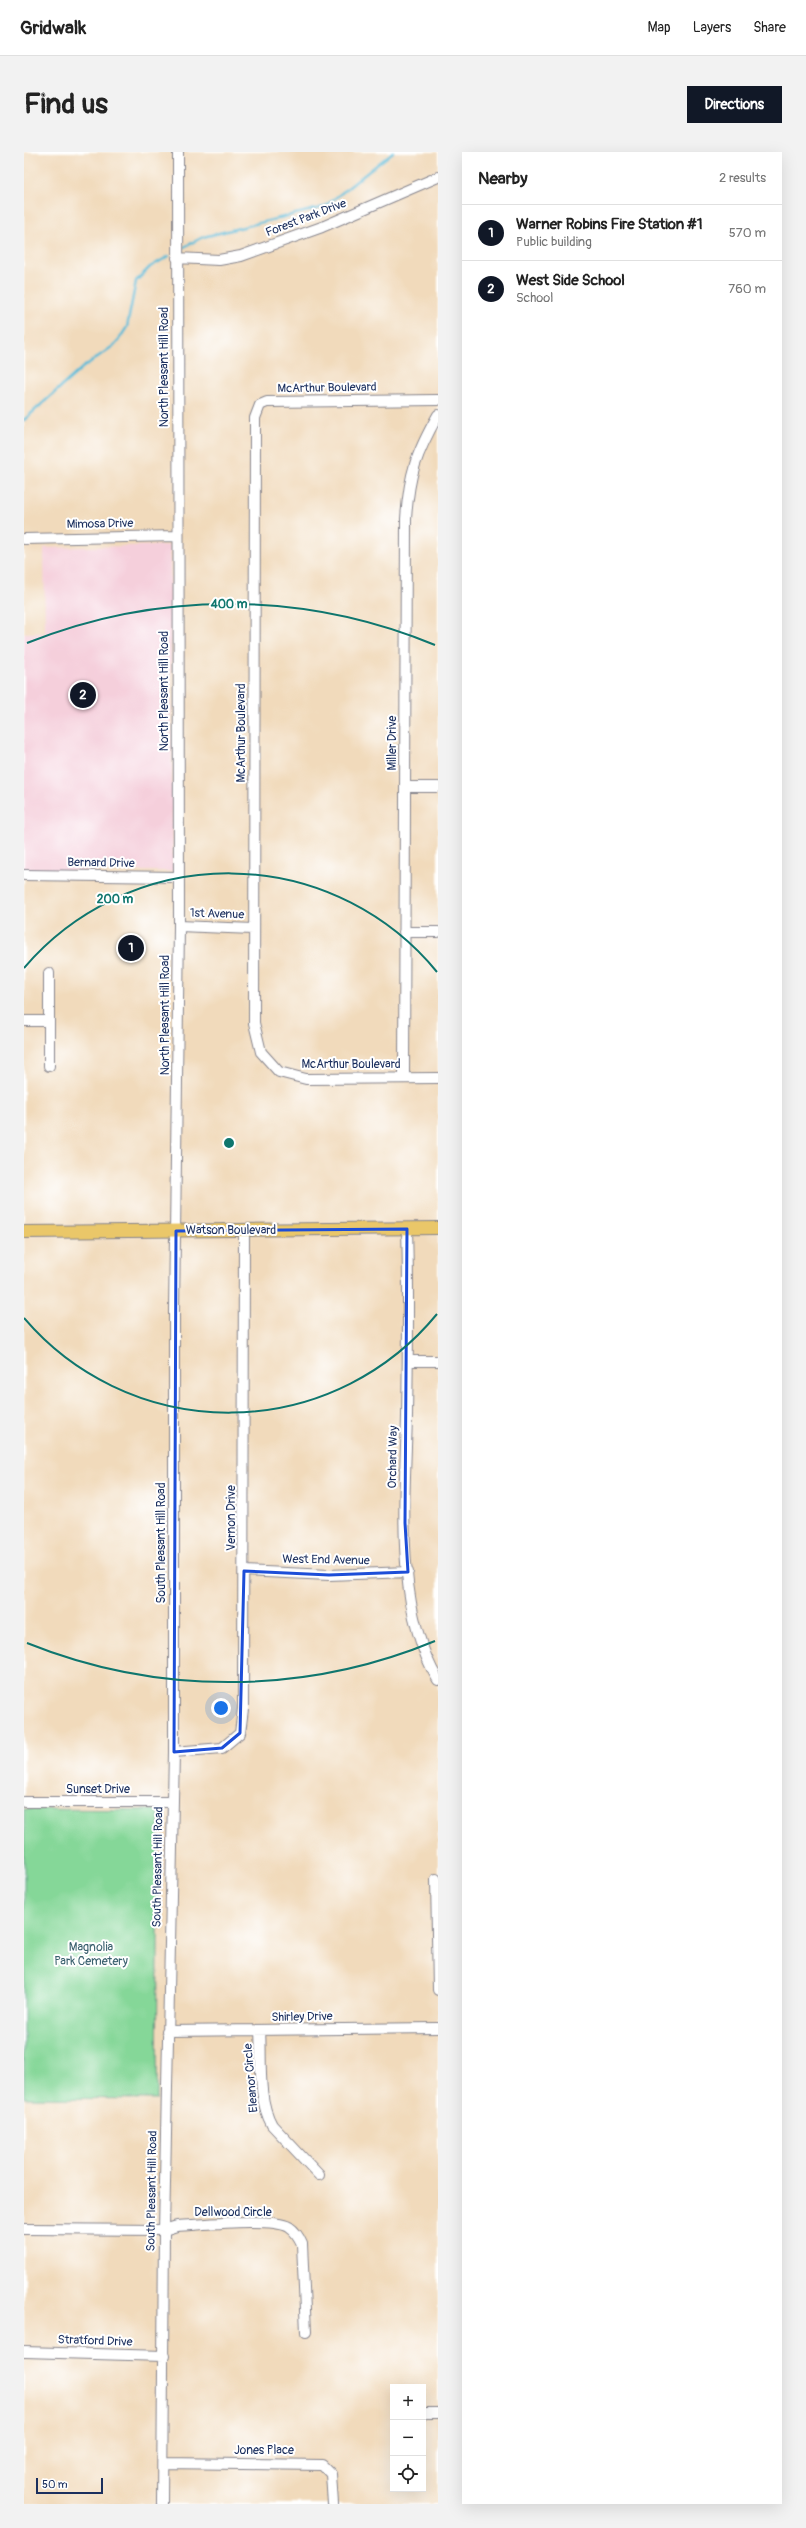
<!DOCTYPE html>
<html lang="en">
<head>
<meta charset="utf-8">
<style>
  body { margin:0; font-family:Pangolin,sans-serif; background:#f2f2f2; color:#222 }
  .controls { position:absolute; right:12px; bottom:12px; display:grid; overflow:hidden; border-radius:0px; box-shadow:0 4px 16px #0002 }
  .controls button { width:36px; height:36px; display:grid; place-items:center; padding:0; border:0; border-bottom:1px solid #e0e0e0; background:#fff; color:#222; font:20px sans-serif }
  .scale { position:absolute; left:12px; bottom:10px; width:67px; box-sizing:border-box; padding-left:4px; border:2px solid #1b2f5e; border-top:0; font-size:11px; line-height:14px; white-space:nowrap; color:#1b2f5e; -webkit-text-stroke:3px #fff; paint-order:stroke }
  .you { position:absolute; left:197px; top:1556px; width:14px; height:14px; margin:-10px; border:3px solid #fff; border-radius:50%; background:#1a73e8; box-shadow:0 0 0 6px #1a73e833 }
  .badge { display:grid; place-items:center; width:26px; height:26px; border-radius:50%; background:#111827; color:#fff; font-size:13px; font-weight:700 }
  .pin { position:absolute; translate:-50% -50%; border:2px solid #fff; box-shadow:0 1px 4px #0006 }
  .list { margin:0; padding:0; list-style:none }
  h2 { display:flex; justify-content:space-between; align-items:center; height:52px; margin:0; padding:0 16px; font-size:17px }
  h2 small { font-size:13px; font-weight:400; color:#767676 }
  .list li { display:grid; grid-template-columns:26px 1fr auto; gap:12px; align-items:center; box-sizing:border-box; height:56px; padding:0 16px; border-top:1px solid #e0e0e0 }
  .list b { display:block; font-size:15px; white-space:nowrap }
  .list p { margin:0; font-size:13px; white-space:nowrap; color:#767676 }
  .list em { font-size:13px; font-style:normal; color:#767676 }
  .icon { flex:none; width:22px; height:22px; fill:none; stroke:currentColor; stroke-width:2; stroke-linecap:round; stroke-linejoin:round }
  .map { position:relative; flex:none; width:414px; height:2352px; overflow:hidden; border-radius:0px }
  header { display:flex; align-items:center; gap:24px; box-sizing:border-box; height:56px; padding:0 20px; background:#fff; border-bottom:1px solid #e0e0e0 }
  header strong { font-size:19px }
  nav { display:flex; gap:22px; margin-inline-start:auto; font-size:14px }
  .intro { display:flex; align-items:center; justify-content:space-between; box-sizing:border-box; height:96px; padding:0 24px }
  h1 { margin:0; font-size:28px }
  .button { padding:10px 18px; border-radius:0px; background:#111827; color:#fff; font-size:14px; font-weight:700 }
  main { display:flex; gap:24px; padding:0 24px }
  aside { flex:1; background:#fff; border-radius:0px; box-shadow:0 4px 16px #0002 }
  .map>svg:first-child { display:block }
  .built { fill:#f5cfdb }
  .green { fill:#85d798; stroke:#50837b }
  .lines { fill:none; stroke-linecap:round; stroke-linejoin:round }
  .stream { stroke:#5abbd8; stroke-width:2.5 }
  .minor-casing { stroke:#86848c; stroke-width:12 }
  .major-casing { stroke:#86848c; stroke-width:14 }
  .minor { stroke:#fff; stroke-width:10 }
  .major { stroke:#eac769; stroke-width:12 }
  .marked { fill:none; stroke:#1d4ed8; stroke-width:3; stroke-linejoin:round }
  .ring { fill:none; stroke:#0f766e; stroke-width:2 }
  .labels { text-anchor:middle; dominant-baseline:central; stroke-width:4; stroke-linejoin:round; paint-order:stroke }
  .street-label { font-size:12px; fill:#1b2f5e; stroke:#fff }
  .park-label { font-size:12px; fill:#3b616f; stroke:#fff }
  .centre { fill:#0f766e; stroke:#fff; stroke-width:2 }
  .ring-label { font-size:12px; text-anchor:middle; font-weight:bold; fill:#0f766e; stroke:#fff; stroke-width:4; stroke-linejoin:round; paint-order:stroke }
</style>
</head>
<body>
<header>
<strong>Gridwalk</strong>
<nav><a>Map</a><a>Layers</a><a>Share</a></nav>
</header>
<div class="intro"><h1>Find us</h1><a class="button">Directions</a></div>
<main>
<div class="map">
<svg width="414" height="2352" viewBox="0 0 414 2352">
  <rect width="100%" height="100%" fill="#fff"/>
  <filter id="ink" filterUnits="userSpaceOnUse"><feTurbulence type="fractalNoise" baseFrequency=".025" numOctaves="2"/><feDisplacementMap in="SourceGraphic" scale="8" xChannelSelector="R" yChannelSelector="G"/><feConvolveMatrix kernelMatrix="1 2 1 2 8 2 1 2 1" color-interpolation-filters="sRGB"/></filter>
  <filter id="wash" filterUnits="userSpaceOnUse"><feTurbulence type="fractalNoise" baseFrequency=".012" numOctaves="4" result="noise"/><feDisplacementMap in="SourceGraphic" scale="16" xChannelSelector="R" yChannelSelector="G"/><feGaussianBlur stdDeviation="0.9" result="paint"/><feColorMatrix in="noise" values="0 0 0 0 0 0 0 0 0 0 0 0 0 0 0 0 0 1.4 0 .05"/><feComposite in="paint" operator="in"/></filter>
  <g filter="url(#wash)">
    <rect width="100%" height="100%" fill="#f1dabb"/>
    <path class="built" d="M146 393 149 719H0V481H21L20 396Z"/>
    <path class="green" d="M0 1657 135 1658 133 1947 0 1946Z"/>
    <g class="lines">
      <path class="stream" d="M160 95 179 85 300 55 369 0
        M0 268 58 216 92 192 103 175 112 129 126 115 145 104"/>
    </g>
  </g>
  <g filter="url(#ink)">
    <g class="lines">
      <defs>
        <path id="minor" d="M153 106 195 108 217 104 298 75 414 25
          M414 248 243 250 236 253 231 266 230 871 237 900 255 920 282 927 414 926
          M0 387 153 384
          M381 635H414
          M0 723 154 725
          M155 774 229 777
          M380 780H414
          M0 869H25V821
          M25 914V869
          M380 925 382 367C385 322 392 302 414 263
          M383 1077C385 1139 384 1202 383 1264 381 1347 370 1454 414 1528
          M384 1209H414
          M220 1419 305 1423 384 1420
          M150 1600 198 1596 216 1581 219 1557 220 1078
          M0 1650H148
          M412 1727 414 1838
          M236 1878C238 1908 233 1947 248 1973L295 2023
          M143 1879 414 1876
          M0 2077 140 2078 153 2074C176 2073 247 2065 265 2075 271 2079 275 2085 278 2092L282 2180
          M0 2200 140 2204
          M399 2261H414
          M139 2311 298 2313 307 2322 309 2352
          M138 2352 140 2078 150 1600V1160L155 774 154 0"/>
        <path id="major" d="M0 1080 414 1076"/>
      </defs>
      <use href="#minor" class="minor-casing"/>
      <use href="#major" class="major-casing"/>
      <use href="#minor" class="minor"/>
      <use href="#major" class="major"/>
    </g>
  </g>
  <path class="marked" d="M383 1077 381 1371 384 1420 305 1423 220 1419 216 1581 198 1596 150 1600 152 1079Z"/>
  <g class="ring">
    <path d="M413 1162A269 269 0 0 1 0 1166M0 816A269 269 0 0 1 413 820"/>
    <path d="M411 1489A539 539 0 0 1 3 1491M3 491A539 539 0 0 1 411 493"/>
  </g>
  <g class="labels">
    <g class="street-label">
      <text transform="translate(282 66) rotate(-21)">Forest Park Drive</text>
      <text transform="translate(140 215) rotate(-90)">North Pleasant Hill Road</text>
      <text transform="translate(303 236) rotate(-1)">McArthur Boulevard</text>
      <text transform="translate(76 372) rotate(-1)">Mimosa Drive</text>
      <text transform="translate(140 539) rotate(-90)">North Pleasant Hill Road</text>
      <text transform="translate(217 581) rotate(-90)">McArthur Boulevard</text>
      <text transform="translate(368 591) rotate(-90)">Miller Drive</text>
      <text transform="translate(77 711) rotate(1)">Bernard Drive</text>
      <text transform="translate(193 762) rotate(2)">1st Avenue</text>
      <text transform="translate(141 863) rotate(-90)">North Pleasant Hill Road</text>
      <text x="327" y="912">McArthur Boulevard</text>
      <text x="207" y="1078">Watson Boulevard</text>
      <text transform="translate(369 1305) rotate(-89)">Orchard Way</text>
      <text transform="translate(207 1366) rotate(-90)">Vernon Drive</text>
      <text transform="translate(137 1391) rotate(-90)">South Pleasant Hill Road</text>
      <text transform="translate(302 1408) rotate(1)">West End Avenue</text>
      <text x="74" y="1637">Sunset Drive</text>
      <text transform="translate(134 1715) rotate(-89)">South Pleasant Hill Road</text>
      <text transform="translate(278 1865) rotate(-1)">Shirley Drive</text>
      <text transform="translate(227 1926) rotate(-95)">Eleanor Circle</text>
      <text transform="translate(128 2039) rotate(-89)">South Pleasant Hill Road</text>
      <text x="209" y="2060">Dellwood Circle</text>
      <text transform="translate(71 2189) rotate(2)">Stratford Drive</text>
      <text x="240" y="2298">Jones Place</text>
    </g>
    <g class="park-label">
      <text x="67" y="1795">Magnolia<tspan x="67" dy="14">Park Cemetery</tspan></text>
    </g>
  </g>
  <circle cx="205" cy="991" r="6" class="centre"/>
  <g class="ring-label">
    <text x="205" y="456">400 m</text>
    <text x="91" y="751">200 m</text>
  </g>
</svg>
<div class="controls">
<button>+</button>
<button>−</button>
<button><svg class="icon" aria-label="locate" viewBox="0 0 24 24"><circle cx="12" cy="12" r="6"/><path d="M12 2v4M12 18v4M2 12h4M18 12h4"/></svg></button>
</div>
<div class="scale">50 m</div>
<div class="you"></div>
<div class="pin badge" style="left:107px;top:796px">1</div>
<div class="pin badge" style="left:59px;top:543px">2</div>
</div>
<aside>
<h2>Nearby<small>2 results</small></h2>
<ul class="list">
<li><span class="badge">1</span><div><b>Warner Robins Fire Station #1</b><p>Public building</p></div><em>570 m</em></li>
<li><span class="badge">2</span><div><b>West Side School</b><p>School</p></div><em>760 m</em></li>
</ul>
</aside>
</main>
</body>
</html>
